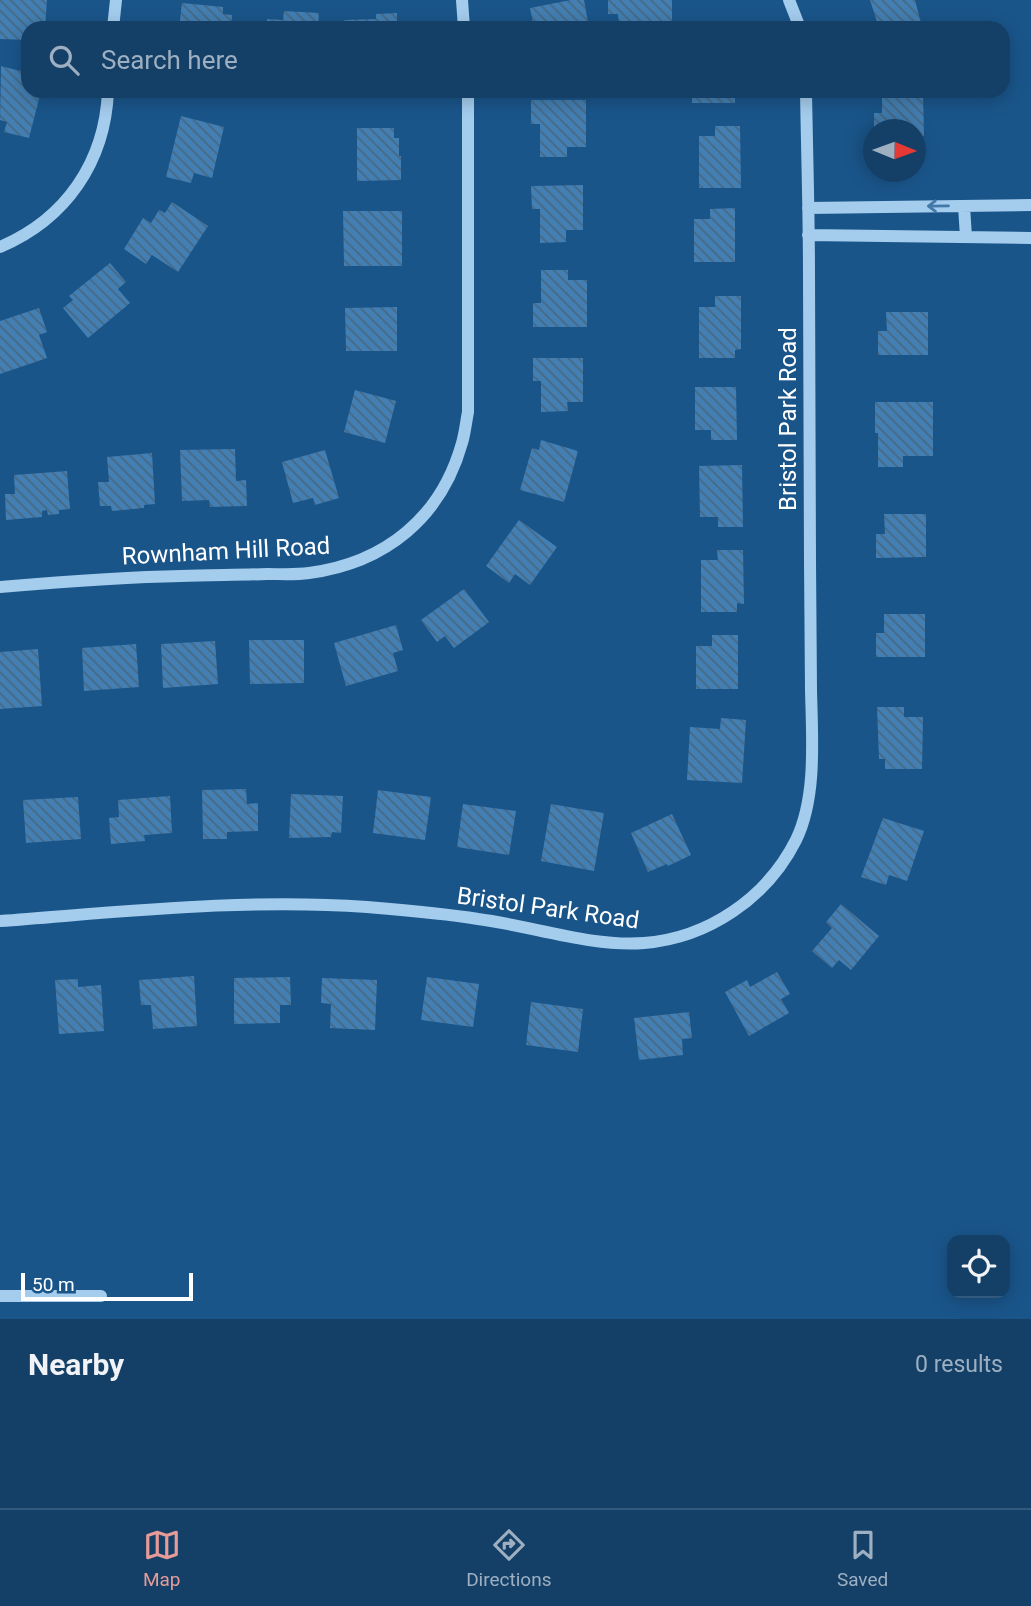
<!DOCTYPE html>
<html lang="en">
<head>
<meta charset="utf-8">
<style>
  body { margin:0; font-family:Roboto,sans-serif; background:#1d476e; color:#f1f3f6 }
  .controls { position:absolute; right:21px; bottom:21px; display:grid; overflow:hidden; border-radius:14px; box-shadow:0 4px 18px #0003 }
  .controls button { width:63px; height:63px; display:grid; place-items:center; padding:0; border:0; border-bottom:2px solid #33597c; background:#144068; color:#f1f3f6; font:35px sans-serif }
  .compass { position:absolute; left:863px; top:119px; width:63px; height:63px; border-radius:50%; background:#144068; box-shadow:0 4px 18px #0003; rotate:91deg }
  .scale { position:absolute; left:21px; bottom:18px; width:172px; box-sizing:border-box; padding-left:7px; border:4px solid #fff; border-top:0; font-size:19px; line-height:24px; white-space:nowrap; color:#fff; -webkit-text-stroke:5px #1a558a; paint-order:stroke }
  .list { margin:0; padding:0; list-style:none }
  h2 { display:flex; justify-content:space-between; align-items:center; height:91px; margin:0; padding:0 28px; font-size:30px }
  h2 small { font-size:23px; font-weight:400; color:#9dafc0 }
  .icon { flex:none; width:38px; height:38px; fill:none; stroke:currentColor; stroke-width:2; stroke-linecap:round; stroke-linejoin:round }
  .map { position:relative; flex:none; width:1031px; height:1319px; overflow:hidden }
  .search { position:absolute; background:#144068; box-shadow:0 4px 18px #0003; left:21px; right:21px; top:21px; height:77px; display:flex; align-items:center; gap:18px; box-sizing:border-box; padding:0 24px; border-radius:21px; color:#9dafc0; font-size:26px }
  .sheet { height:189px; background:#144068 }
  nav { display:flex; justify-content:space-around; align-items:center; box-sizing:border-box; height:98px; border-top:2px solid #33597c; background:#144068; font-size:19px; color:#9dafc0 }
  nav a { display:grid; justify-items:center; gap:4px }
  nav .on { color:#e69b98 }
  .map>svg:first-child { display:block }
  .building { fill:url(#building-back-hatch) }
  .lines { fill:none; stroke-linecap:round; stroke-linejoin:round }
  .minor { stroke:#a4cced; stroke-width:12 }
  .oneway { stroke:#4379a8 }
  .labels { text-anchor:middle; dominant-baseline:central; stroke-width:7; stroke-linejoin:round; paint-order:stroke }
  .street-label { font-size:24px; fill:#fff; stroke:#1a558a }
</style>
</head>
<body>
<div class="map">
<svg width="1031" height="1319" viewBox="0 0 1031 1319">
  <defs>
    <pattern id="building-back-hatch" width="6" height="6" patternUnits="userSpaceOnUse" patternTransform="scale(1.75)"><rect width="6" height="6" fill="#437fb2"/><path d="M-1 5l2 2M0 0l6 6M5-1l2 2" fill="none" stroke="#476884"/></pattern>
  </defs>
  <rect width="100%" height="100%" fill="#1a558a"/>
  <path class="building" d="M0 0H47L45 28H28V40L0 39Z
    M571 0H584L588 22 579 23 580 28H534L530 8Z
    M608 0H672V28H619L618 14H608Z
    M870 0H915L922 27 879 28Z
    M182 3 223 7V14L232 15 231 28H179Z
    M284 11 319 13 318 28H255V25H267V19L283 20Z
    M397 13V28H344V20L376 19V14Z
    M1 66 28 73V91H41L29 138 4 132 7 122 0 120Z
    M692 91H735V103H692Z
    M923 93 924 136H916V130H874V113H882V94Z
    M531 100H586V147H567V157H540V124H531Z
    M181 116 224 127 212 178 194 173 191 183 166 177Z
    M715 126H740L741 188H699V136H715Z
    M357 128H394V138H399V156H401V180L357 181Z
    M583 185V230H566V242L540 243V209H532L531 186Z
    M172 202 208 226 178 272 152 255 146 264 124 249 143 218 151 223 159 210 165 213Z
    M735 208V262H694V219H710V209Z
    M343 211H402V266H344Z
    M110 263 126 282 118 289 130 303 88 338 63 308 73 300 69 296Z
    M541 270H568V280H587V327H533V303H541Z
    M715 296H741V349L735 350V358H699V307H715Z
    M397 307V351H346L345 308Z
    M39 308 47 332 39 335 47 358 0 374V321Z
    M886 312H928V355H878V331H887Z
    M533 358H583V402H567L568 411 541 412V381H533Z
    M695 387H736L737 440H711V430H695Z
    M355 390 396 401 385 443 344 432Z
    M875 402H933V456H903V467H878V433H875Z
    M541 440 578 451 564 502 520 490 532 448 539 450Z
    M235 449 236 481 246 480 247 506 210 507 209 500 182 501 180 450Z
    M325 450 339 498 315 505 313 498 293 503 282 462Z
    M152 453 155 504 144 505V508L112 511 111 506H100L98 482H109L107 457Z
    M742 465 743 527H718V517H700L699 466Z
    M67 471 70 509 59 510V514L48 515 47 510 42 511V517L6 520 5 494H15L14 475Z
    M884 514H926V557L876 558V534H885Z
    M519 520 557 547 530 585 515 574 509 583 486 566Z
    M717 550H743L744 604 737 603V612H701V560H718Z
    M464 589 489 622 454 648 445 636 437 642 421 620Z
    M884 614H925V657H876V633H884Z
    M396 625 403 650 393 653 398 671 346 686 334 643Z
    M712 635H738V689H696V646H712Z
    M249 640H304V683L250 684Z
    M215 641 218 684 163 688 161 644Z
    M136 644 139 687 84 691 82 648Z
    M38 649 42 706 0 709V652Z
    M877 707H904V717H923L922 769H885V759H879Z
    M721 718 746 720 742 783 687 780 690 727 720 729Z
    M246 789 247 804 258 803V831L227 832V839H203L202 790Z
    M378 790 431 797 425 840 373 833Z
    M291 794 343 796 341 833 332 832 331 837 289 838Z
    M170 796 172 833 144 835 145 841 111 844 109 818 119 817 118 800Z
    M78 797 81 839 26 843 23 800Z
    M463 804 516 811 509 855 457 847Z
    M551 804 604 813 594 871 541 861Z
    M672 814 691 855 668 866 667 864 648 872 631 833Z
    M883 818 924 831 907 881 889 875 886 885 861 877Z
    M841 904 879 936 851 970 839 960 832 968 812 951 832 928 826 922Z
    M777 972 790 994 781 999 789 1013 749 1036 725 992 747 980 750 987Z
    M194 976 197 1026 153 1029 151 1005H141L139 980Z
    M290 977 291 1005H280V1023L234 1024V978Z
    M427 977 479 984 473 1027 421 1020Z
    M322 978 377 980 375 1030 330 1028 331 1004 321 1003Z
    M78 979V987L101 985 104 1031 59 1034 55 980Z
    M531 1002 583 1009 578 1052 526 1045Z
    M689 1012 692 1038 682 1039 683 1055 639 1060 634 1018Z"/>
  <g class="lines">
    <path class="minor" d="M462 0 464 28
      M789 0 800 28
      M113 28 116 0
      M964 206 966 237
      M808 208 1031 205
      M808 235 1031 238
      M0 247C66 219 105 162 108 91
      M0 587C60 582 121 577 181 576 210 575 238 575 267 574 281 574 295 575 309 573 385 563 441 518 462 443 465 433 466 422 468 412V91
      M0 921C122 912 245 898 367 907 404 910 442 913 478 919 532 926 590 947 644 943 708 938 767 898 796 840 817 797 812 737 811 690 811 648 810 605 810 562 809 467 810 371 809 275 809 214 807 152 806 91
      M0 1296H101"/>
  </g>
  <defs><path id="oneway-shaft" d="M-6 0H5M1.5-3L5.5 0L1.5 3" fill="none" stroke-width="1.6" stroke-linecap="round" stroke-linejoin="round" transform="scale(1.75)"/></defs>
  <use class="oneway" href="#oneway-shaft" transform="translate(938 206) rotate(179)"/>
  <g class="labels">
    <g class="street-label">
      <text transform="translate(788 419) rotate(-90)">Bristol Park Road</text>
      <text transform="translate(226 551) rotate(-3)">Rownham Hill Road</text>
      <text transform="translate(548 908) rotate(8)">Bristol Park Road</text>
    </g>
  </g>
</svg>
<div class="controls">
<button><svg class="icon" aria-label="locate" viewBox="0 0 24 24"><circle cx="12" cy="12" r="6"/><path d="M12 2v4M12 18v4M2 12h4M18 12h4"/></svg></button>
</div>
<svg class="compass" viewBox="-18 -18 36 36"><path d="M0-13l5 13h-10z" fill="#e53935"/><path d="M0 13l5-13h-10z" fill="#9dafc0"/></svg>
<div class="scale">50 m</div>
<div class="search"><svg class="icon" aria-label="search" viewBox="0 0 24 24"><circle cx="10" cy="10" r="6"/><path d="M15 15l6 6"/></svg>Search here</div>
</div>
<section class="sheet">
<h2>Nearby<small>0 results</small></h2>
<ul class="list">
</ul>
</section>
<nav>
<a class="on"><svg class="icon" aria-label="map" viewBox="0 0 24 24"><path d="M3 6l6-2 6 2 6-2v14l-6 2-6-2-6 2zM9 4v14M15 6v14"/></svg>Map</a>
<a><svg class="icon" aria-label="directions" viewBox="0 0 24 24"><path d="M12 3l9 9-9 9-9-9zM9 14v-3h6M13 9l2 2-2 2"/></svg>Directions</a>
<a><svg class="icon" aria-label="saved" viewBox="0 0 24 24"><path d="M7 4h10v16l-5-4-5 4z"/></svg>Saved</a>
</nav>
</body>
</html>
